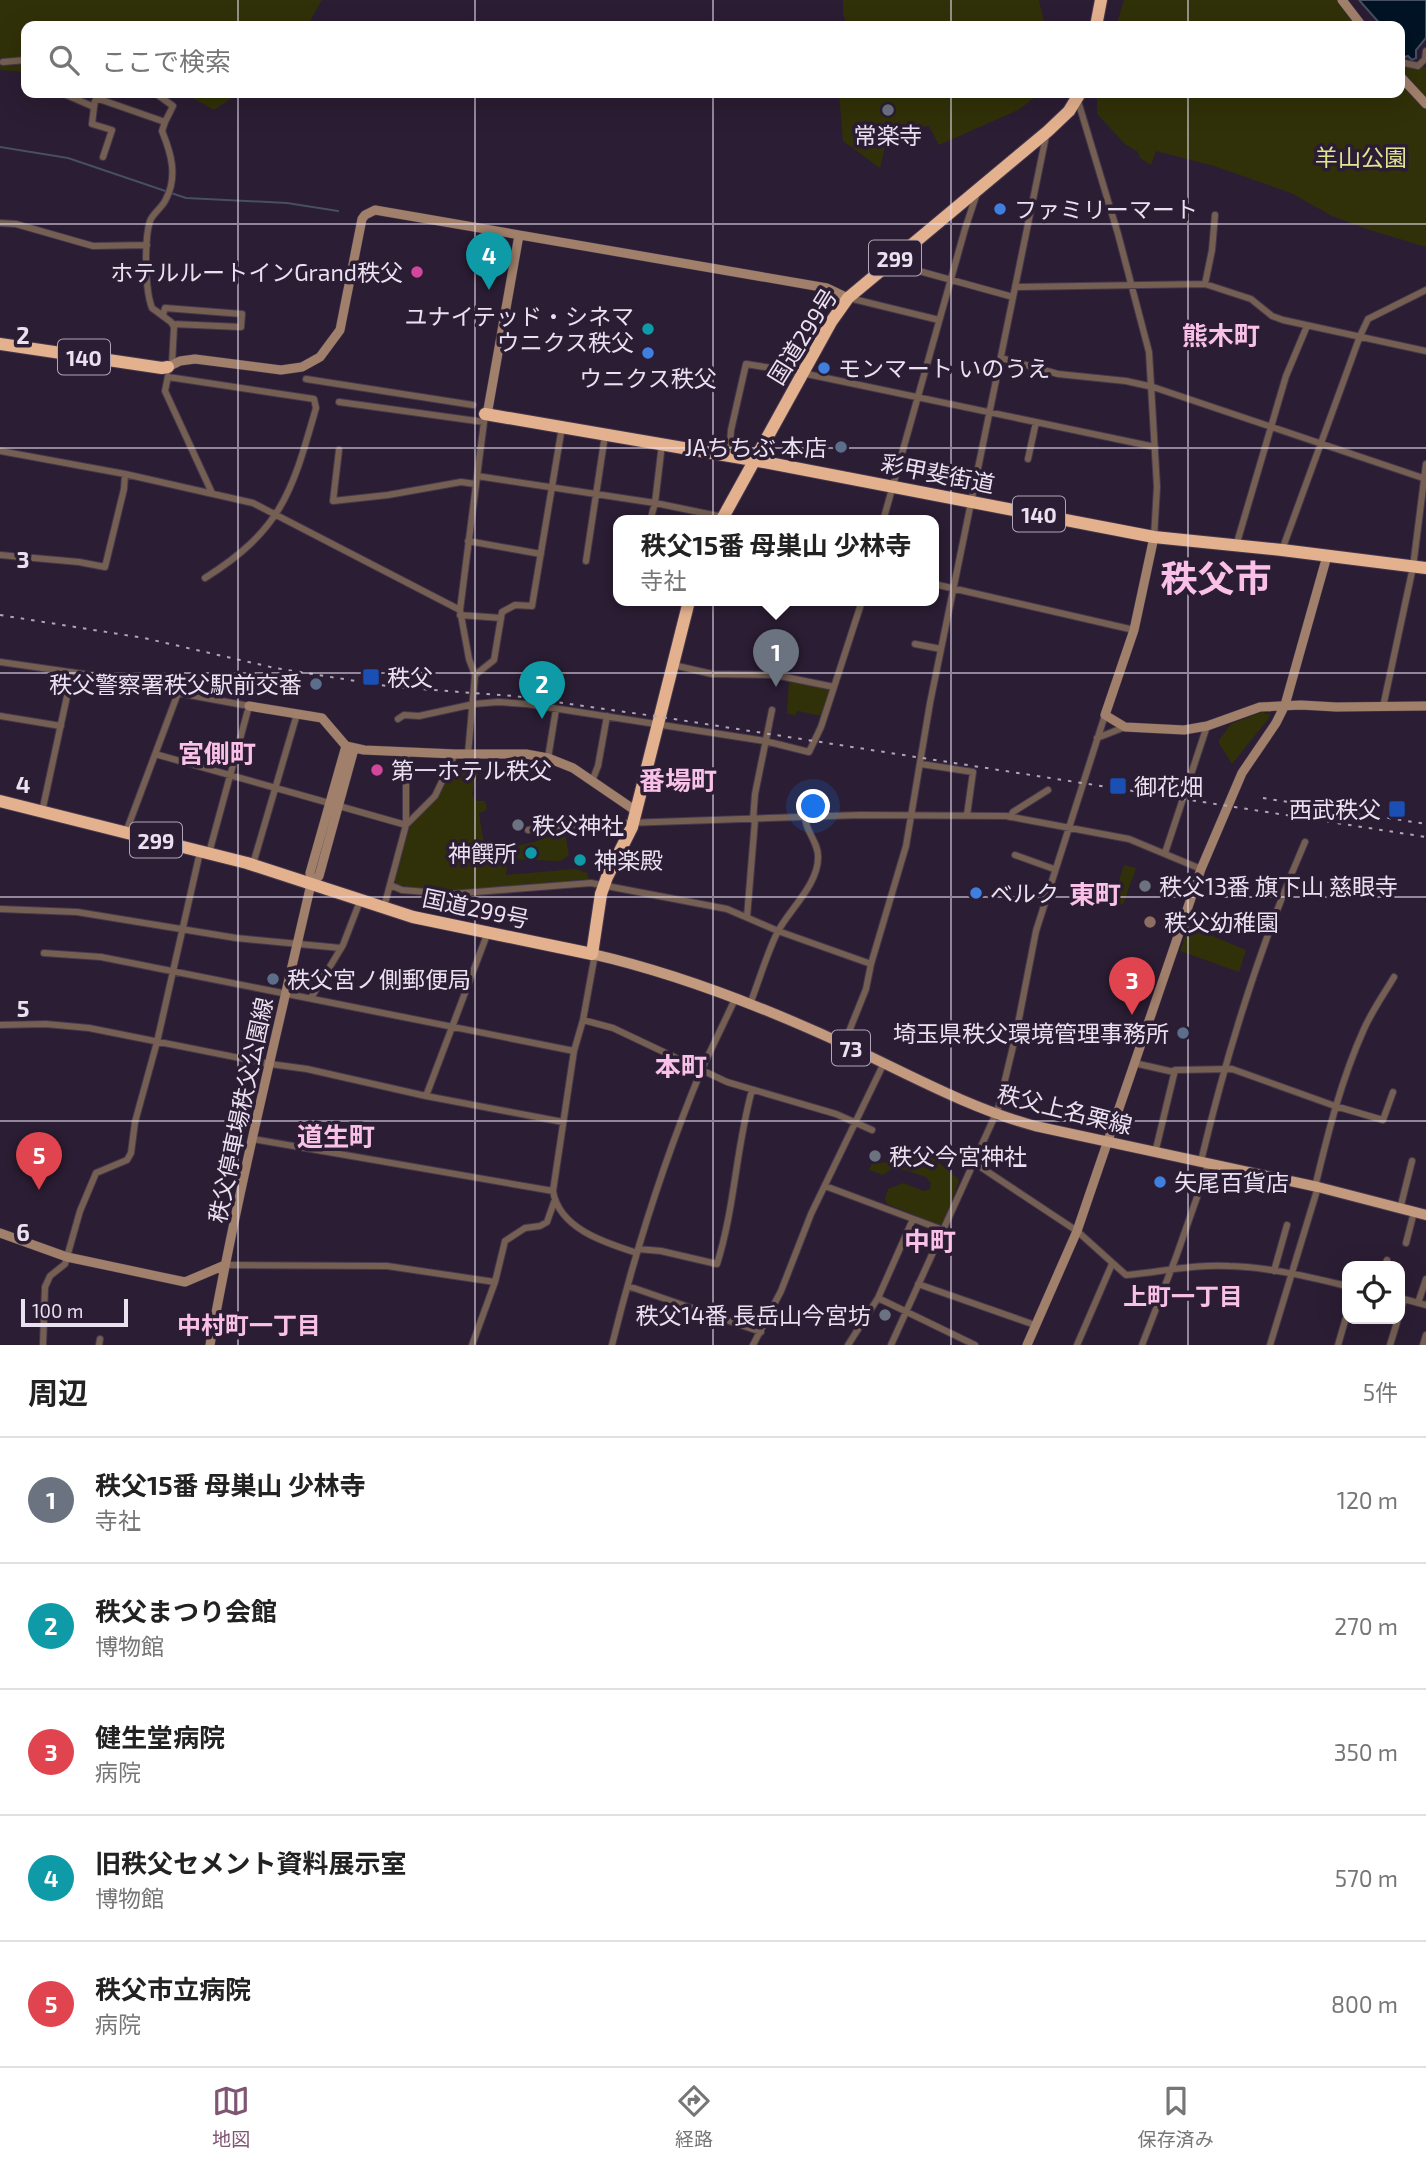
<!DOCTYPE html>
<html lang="ja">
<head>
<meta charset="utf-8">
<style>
  body { margin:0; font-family:"Exo 2","Noto Sans JP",sans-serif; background:#f2f2f2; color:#222 }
  .controls { position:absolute; right:21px; bottom:21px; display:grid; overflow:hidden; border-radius:14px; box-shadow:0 7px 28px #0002 }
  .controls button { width:63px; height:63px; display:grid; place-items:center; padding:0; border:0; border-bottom:2px solid #e0e0e0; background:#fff; color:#222; font:35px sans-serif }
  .scale { position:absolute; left:21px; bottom:18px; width:107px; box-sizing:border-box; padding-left:7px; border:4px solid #e9e0f0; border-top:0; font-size:19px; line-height:24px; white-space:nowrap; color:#e9e0f0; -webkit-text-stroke:5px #2b1d33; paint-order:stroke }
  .you { position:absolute; left:814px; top:807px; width:24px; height:24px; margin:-18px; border:5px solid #fff; border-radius:50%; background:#1a73e8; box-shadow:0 0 0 10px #1a73e833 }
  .badge { display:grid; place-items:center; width:46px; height:46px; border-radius:50%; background:#805473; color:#fff; font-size:23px; font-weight:700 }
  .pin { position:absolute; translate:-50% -58px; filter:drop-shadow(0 2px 4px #0008) }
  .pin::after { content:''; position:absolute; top:37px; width:24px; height:21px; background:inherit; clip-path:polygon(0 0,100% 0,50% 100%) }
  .popup { position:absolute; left:613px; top:515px; width:326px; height:91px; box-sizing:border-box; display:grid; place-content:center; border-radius:14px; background:#fff; filter:drop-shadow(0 2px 5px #0005); font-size:23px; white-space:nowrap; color:#767676 }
  .popup b { font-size:26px; color:#222 }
  .popup::after { content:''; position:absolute; left:50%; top:100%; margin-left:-14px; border:14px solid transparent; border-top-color:#fff }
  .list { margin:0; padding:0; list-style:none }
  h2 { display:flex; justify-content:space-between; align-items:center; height:91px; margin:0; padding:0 28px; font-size:30px }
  h2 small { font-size:23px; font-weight:400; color:#767676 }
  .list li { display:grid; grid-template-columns:46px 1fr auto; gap:21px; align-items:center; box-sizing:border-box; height:126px; padding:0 28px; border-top:2px solid #e0e0e0 }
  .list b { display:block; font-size:26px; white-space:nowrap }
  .list p { margin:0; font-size:23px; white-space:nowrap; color:#767676 }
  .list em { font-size:23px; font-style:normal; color:#767676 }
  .icon { flex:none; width:38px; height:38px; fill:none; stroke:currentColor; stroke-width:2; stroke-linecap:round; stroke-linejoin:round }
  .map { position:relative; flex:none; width:1426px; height:1345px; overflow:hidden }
  .search { position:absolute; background:#fff; box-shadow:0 7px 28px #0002; left:21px; right:21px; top:21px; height:77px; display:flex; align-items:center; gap:18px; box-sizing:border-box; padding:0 24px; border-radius:14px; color:#767676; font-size:26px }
  .sheet { height:721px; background:#fff }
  nav { display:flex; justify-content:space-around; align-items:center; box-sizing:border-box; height:98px; border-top:2px solid #e0e0e0; background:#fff; font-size:19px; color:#767676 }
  nav a { display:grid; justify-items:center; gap:4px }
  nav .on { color:#805473 }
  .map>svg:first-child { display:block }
  .green { fill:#303108 }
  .water { fill:#001324; stroke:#465061; stroke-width:2 }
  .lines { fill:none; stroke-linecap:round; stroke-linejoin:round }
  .stream { stroke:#465061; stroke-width:2 }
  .street-casing { stroke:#46384d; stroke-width:8 }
  .secondary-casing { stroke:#46384d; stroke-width:10 }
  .primary-casing { stroke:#46384d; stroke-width:12 }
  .highway-casing { stroke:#46384d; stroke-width:14 }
  .street { stroke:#745f52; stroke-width:6 }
  .secondary { stroke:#a1806b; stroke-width:9 }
  .primary { stroke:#c49a7e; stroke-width:10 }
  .highway { stroke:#e4b18f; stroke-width:12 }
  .rail { stroke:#b0a6b7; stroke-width:2; stroke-dasharray:3.5 7; stroke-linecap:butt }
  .grid { fill:none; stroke:#e9e0f0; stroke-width:2; stroke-opacity:0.55 }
  .worship-dot { fill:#6b7280; stroke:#2b1d33; stroke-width:2.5 }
  .shop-dot { fill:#3f7fe0; stroke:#2b1d33; stroke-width:2.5 }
  .hotel-dot { fill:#d1479c; stroke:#2b1d33; stroke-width:2.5 }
  .culture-dot { fill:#0f9aa8; stroke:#2b1d33; stroke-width:2.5 }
  .service-dot { fill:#5c6f8a; stroke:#2b1d33; stroke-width:2.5 }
  .transit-dot { fill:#1a4fb4; stroke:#2b1d33; stroke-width:2.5 }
  .education-dot { fill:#8d6e63; stroke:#2b1d33; stroke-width:2.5 }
  .labels { text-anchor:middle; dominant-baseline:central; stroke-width:7; stroke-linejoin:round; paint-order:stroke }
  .shield { fill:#2b1d33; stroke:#b0a6b7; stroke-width:2 }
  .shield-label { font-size:21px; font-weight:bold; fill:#e9e0f0 }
  .poi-label { font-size:23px; fill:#e9e0f0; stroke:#2b1d33; text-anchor:start }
  .park-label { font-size:23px; fill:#e0e591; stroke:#2b1d33 }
  .street-label { font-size:23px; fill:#e9e0f0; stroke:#2b1d33 }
  .neighbourhood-label { font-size:24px; font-weight:bold; fill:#f9c1e7; stroke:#2b1d33 }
  .quarter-label { font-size:26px; font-weight:bold; fill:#f9c1e7; stroke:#2b1d33 }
  .town-label { font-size:37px; font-weight:bold; fill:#f9c1e7; stroke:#2b1d33 }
  .grid-label { font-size:23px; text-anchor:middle; font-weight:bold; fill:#e9e0f0; stroke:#2b1d33; stroke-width:7; stroke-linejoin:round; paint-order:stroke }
</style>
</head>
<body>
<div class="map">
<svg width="1426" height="1345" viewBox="0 0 1426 1345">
  <rect width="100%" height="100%" fill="#2b1d33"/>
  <path class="green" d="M0 0H322L307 26H26V72L0 70Z
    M843 0H1039L1045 26H848L843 15Z
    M1124 0H1337L1355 26H1116Z
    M1400 63 1414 70 1426 66V247L1370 230 1332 216 1291 193 1214 166 1156 151 1151 165 1140 158 1138 152 1126 145 1097 114V93H1400Z
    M184 93H239L214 110Z
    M839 93H1041L1018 110 939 145 929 126 889 131 880 168 843 141Z
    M789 680 831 688 822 716 798 711 795 715 787 714Z
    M1264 711 1265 714H1270L1269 718 1232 764 1219 743V740L1231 724Z
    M455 762 478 763V773L472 794 477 801H485L487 810 479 813 487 864 504 862 505 848 534 842 561 832 565 834 569 855 560 861 508 859 506 875 576 869 587 873 589 879C527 884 457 899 396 884L394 880 411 823 437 798Z
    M1124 865 1136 868 1123 905 1112 902Z
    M1189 926 1246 950 1239 972 1180 951Z
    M896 1151 932 1157 958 1179 959 1182 942 1226 887 1204 885 1199 888 1189 903 1183 924 1191 930 1189 931 1183 926 1177 899 1168 894 1167 883 1175 869 1170 873 1161C886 1165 888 1162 896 1151Z"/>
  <path class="water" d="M1359 0H1426V38L1416 50V58L1412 60 1408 56 1405 57 1400 51V26H1382Z"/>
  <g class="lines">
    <path class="stream" d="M0 147 68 158 186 198 287 203 338 211"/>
    <defs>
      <path id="street" d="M3 62 26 60
        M1400 62 1418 66 1425 59 1426 51
        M62 93 94 107 95 101 99 99 165 122 162 131C171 153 178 176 166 199 163 207 153 213 150 221 144 240 145 290 152 308L171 322 174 327 172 364
        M155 93 173 106 165 122
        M1078 101 1118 234 1149 352 1157 487 1154 537
        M94 107 92 124 112 130 103 157
        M0 223 16 224 93 246 147 245
        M890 263 1013 297
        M1205 284 1212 250 1215 215
        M1015 287 1205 284 1251 299 1272 316 1283 320 1426 351
        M849 298 939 320
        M163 315 165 308 242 314 241 327 173 324
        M1001 358 1058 374 1126 381 1153 387 1423 478
        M168 376 165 391 212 493
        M168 377 314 399 316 408C292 491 283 529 205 578
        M306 379 473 405
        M339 402 484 422
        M339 450 333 501 388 495 461 482 475 484
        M0 451 125 474 253 503 460 610
        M729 456 731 430 746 364 802 373 1155 447
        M1028 459 1036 422
        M477 476 655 503 723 517
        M650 521 655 503 662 444
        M883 521 965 229 977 193
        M468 541 541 554
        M1236 546 1286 376 1307 326
        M1282 550 1360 336 1368 319 1426 290
        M0 555 79 562 105 567 124 489 125 474
        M586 561 605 435
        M934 584 1134 630
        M460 615 501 618
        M915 644 941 649
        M0 662 174 687 178 693 249 706 209 853
        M673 665 712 674 775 675 834 687
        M475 675 494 660 502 612 515 605 532 606 562 427
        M1383 707 1413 567 1426 464
        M0 716 61 726
        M398 719 404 715 419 716 474 704 498 702 527 704 765 741 809 752 821 727 862 601
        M1097 738 1125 727
        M155 754 329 803
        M468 754 475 675 469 659 460 610 485 414
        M548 758 556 709
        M921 764 973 772 967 815
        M592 781 598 766 607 716
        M339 806 406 825
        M42 812 72 673
        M1010 817 1013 812 1048 790
        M753 820 755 794 772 710
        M406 825 435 796 455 754
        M568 825 860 815 1006 816 1129 839 1201 869
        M528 830 559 826
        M126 832 178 693
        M1165 853 1207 726
        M1015 855 1054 869
        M253 864 297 714
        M390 885 402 890 451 894 591 883 727 909 778 931 871 964
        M384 907 406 825V752
        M0 909 77 912 236 938 341 948
        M747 917 755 820
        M44 953 101 957 574 1051
        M595 954 583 1020 574 1051 553 1191C559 1229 606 1243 637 1253
        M311 998 343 945 360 901
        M750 1004C759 981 766 956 777 933 788 911 818 885 818 858 819 843 806 832 805 818
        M583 1020 613 1028 727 1082 836 1114 872 1130
        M0 1025 46 1024 89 1028 270 1064 307 1069 426 1096 563 1122
        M844 1044 866 989 871 964 906 846 930 703 1046 136
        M1134 1063 1174 1072
        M426 1096 488 932
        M253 1139 553 1191
        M1155 1153 1175 1070 1232 1069 1335 1106 1383 1120 1393 1092
        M1201 1161C1227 1052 1260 945 1305 842
        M973 1162 1077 1231 1126 1275C1160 1272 1195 1264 1229 1266 1269 1267 1309 1277 1347 1286
        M825 1186 943 1230
        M1315 1187C1328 1133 1341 1080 1364 1029 1372 1011 1384 994 1394 977
        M1400 1209 1412 1161
        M1406 1243 1414 1212
        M638 1249 661 1251 717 1264C735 1207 736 1147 752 1090
        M225 1265 387 1266 495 1282
        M1385 1266 1387 1260
        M1274 1271 1287 1225
        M918 1284 1035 1325
        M628 1286 761 1332
        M878 1298 975 1345
        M1400 1298 1426 1305
        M1418 1303 1426 1279
        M1400 1313 1404 1299
        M43 1345 45 1287 50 1276 65 1264 80 1211 96 1173 127 1160 131 1153 135 1122 157 1042 200 852
        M99 1345 100 1339
        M472 1345 495 1282 505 1241 525 1228 540 1226 547 1222 554 1202
        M612 1345C635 1252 664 1160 701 1071 712 1047 724 1023 735 999
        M753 1345 781 1291 811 1214 884 1063
        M848 1345 878 1298 913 1219
        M891 1345 998 1109 1016 1034 1036 931 1105 715
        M1077 1345 1112 1264
        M1142 1345 1176 1257 1209 1163
        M1270 1345 1318 1187
        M1338 1345 1347 1314
        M1390 1345 1398 1319
        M1423 1345 1426 1335"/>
      <path id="secondary" d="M1342 0 1362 26
        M1400 76 1426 104
        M168 367 180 361 195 359 281 370 302 367 320 357 340 330 362 219 365 215 375 210 827 288 848 298
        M487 415 519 235
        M1154 537 1134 630 1105 715 1125 727 1184 730 1207 726 1260 707 1301 705 1336 707 1426 706
        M249 706 322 718 346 746 364 750 455 754H526L548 758 573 768 636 811
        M311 884 319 876 354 749
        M0 1233 67 1257 185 1282 225 1265
        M210 1345C238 1190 276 1037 311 884L310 873 346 746
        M1027 1345 1077 1231 1201 869 1242 773 1276 723 1285 705 1327 556"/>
      <path id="primary" d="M592 954C680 974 766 1008 848 1046 910 1075 969 1108 1035 1126L1318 1187 1426 1215"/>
      <path id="highway" d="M1096 26 1101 0
        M0 344 162 368 168 367
        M485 414 753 460 1154 537 1282 550 1426 568
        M721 521 831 322 848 298 1048 131 1069 111 1080 93
        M0 801 247 863 413 917 592 954 601 894 607 877 632 827 689 601"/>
    </defs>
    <use href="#street" class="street-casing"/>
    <use href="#secondary" class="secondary-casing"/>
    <use href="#primary" class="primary-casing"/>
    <use href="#highway" class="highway-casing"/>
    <use href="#street" class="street"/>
    <use href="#secondary" class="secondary"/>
    <use href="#primary" class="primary"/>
    <use href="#highway" class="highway"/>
    <path class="rail" d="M0 615 144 638 275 668 393 687 514 696 661 717 1426 837
      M1263 798 1426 824"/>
  </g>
  <path class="grid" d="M238 0V26M475 0V26M713 0V26M951 0V26M1188 0V26M238 93V1345M475 93V1345M713 93V1345M951 93V1345M1188 93V1345M0 224H1426M0 448H1426M0 673H1426M0 897H1426M0 1121H1426"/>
  <g class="worship-dot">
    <circle cx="888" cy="110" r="7"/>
    <circle cx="518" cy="825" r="7"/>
    <circle cx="1145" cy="886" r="7"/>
    <circle cx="875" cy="1156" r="7"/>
    <circle cx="885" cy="1315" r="7"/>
  </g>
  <g class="shop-dot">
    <circle cx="1000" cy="209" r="7"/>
    <circle cx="648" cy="353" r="7"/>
    <circle cx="824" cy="368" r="7"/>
    <circle cx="976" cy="893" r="7"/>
    <circle cx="1160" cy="1182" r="7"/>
  </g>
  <g class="hotel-dot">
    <circle cx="417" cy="272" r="7"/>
    <circle cx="377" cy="770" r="7"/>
  </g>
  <g class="culture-dot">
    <circle cx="648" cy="329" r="7"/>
    <circle cx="531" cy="853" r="7"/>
    <circle cx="580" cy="860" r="7"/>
  </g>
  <g class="service-dot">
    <circle cx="841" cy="447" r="7"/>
    <circle cx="316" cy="684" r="7"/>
    <circle cx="273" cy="979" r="7"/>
    <circle cx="1183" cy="1033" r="7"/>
  </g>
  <g class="transit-dot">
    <rect x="362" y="668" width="18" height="18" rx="3.5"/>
    <rect x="1109" y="777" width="18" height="18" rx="3.5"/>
    <rect x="1388" y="800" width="18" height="18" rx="3.5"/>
  </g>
  <circle class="education-dot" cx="1150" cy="922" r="7"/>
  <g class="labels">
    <g class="shield">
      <rect x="869" y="240.5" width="52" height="35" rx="5"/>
      <rect x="58" y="339.5" width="52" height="35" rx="5"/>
      <rect x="1013" y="496.5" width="52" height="35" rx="5"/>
      <rect x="130" y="822.5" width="52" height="35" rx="5"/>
      <rect x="832" y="1030.5" width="38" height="35" rx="5"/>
    </g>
    <g class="shield-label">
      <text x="895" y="258">299</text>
      <text x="84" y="357">140</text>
      <text x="1039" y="514">140</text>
      <text x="156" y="840">299</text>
      <text x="851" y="1048">73</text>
    </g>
    <g class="poi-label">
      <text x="888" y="135" text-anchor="middle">常楽寺</text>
      <text x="1014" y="209">ファミリーマート</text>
      <text x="403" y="272" text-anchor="end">ホテルルートインGrand秩父</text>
      <text x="634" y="316" text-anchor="end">ユナイテッド・シネマ<tspan x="634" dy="26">ウニクス秩父</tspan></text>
      <text x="838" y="368">モンマート いのうえ</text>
      <text x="648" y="378" text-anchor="middle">ウニクス秩父</text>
      <text x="827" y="447" text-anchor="end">JAちちぶ 本店</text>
      <text x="387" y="677">秩父</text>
      <text x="302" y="684" text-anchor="end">秩父警察署秩父駅前交番</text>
      <text x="391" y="770">第一ホテル秩父</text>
      <text x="1134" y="786">御花畑</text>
      <text x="1381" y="809" text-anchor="end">西武秩父</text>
      <text x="532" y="825">秩父神社</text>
      <text x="517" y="853" text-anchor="end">神饌所</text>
      <text x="594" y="860">神楽殿</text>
      <text x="1159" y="886">秩父13番 旗下山 慈眼寺</text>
      <text x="990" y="893">ベルク</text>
      <text x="1164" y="922">秩父幼稚園</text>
      <text x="287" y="979">秩父宮ノ側郵便局</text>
      <text x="1169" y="1033" text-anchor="end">埼玉県秩父環境管理事務所</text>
      <text x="889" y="1156">秩父今宮神社</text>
      <text x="1174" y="1182">矢尾百貨店</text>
      <text x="871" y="1315" text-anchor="end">秩父14番 長岳山今宮坊</text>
    </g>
    <g class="park-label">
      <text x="1361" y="157">羊山公園</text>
    </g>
    <g class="street-label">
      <text transform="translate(802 336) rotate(-58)">国道299号</text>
      <text transform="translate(938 473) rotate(11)">彩甲斐街道</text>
      <text transform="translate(476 908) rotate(12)">国道299号</text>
      <text transform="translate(1065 1109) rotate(14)">秩父上名栗線</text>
      <text transform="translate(240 1110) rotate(-78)">秩父停車場秩父公園線</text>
    </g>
    <g class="neighbourhood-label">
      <text x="1183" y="1295">上町一丁目</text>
      <text x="249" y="1324">中村町一丁目</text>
    </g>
    <g class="quarter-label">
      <text x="1221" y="334">熊木町</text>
      <text x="217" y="752">宮側町</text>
      <text x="678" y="779">番場町</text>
      <text x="1095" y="893">東町</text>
      <text x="681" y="1065">本町</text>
      <text x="336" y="1135">道生町</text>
      <text x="930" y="1240">中町</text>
    </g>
    <g class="town-label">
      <text x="1216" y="577">秩父市</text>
    </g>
  </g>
  <g class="grid-label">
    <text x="23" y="344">2</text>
    <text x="23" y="568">3</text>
    <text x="23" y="793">4</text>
    <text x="23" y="1017">5</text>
    <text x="23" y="1241">6</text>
  </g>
</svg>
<div class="controls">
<button><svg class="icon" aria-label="locate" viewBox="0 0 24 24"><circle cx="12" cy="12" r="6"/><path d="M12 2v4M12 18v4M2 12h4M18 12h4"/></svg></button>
</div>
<div class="scale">100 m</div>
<div class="you"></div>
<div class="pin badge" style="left:776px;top:687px;background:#6b7280">1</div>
<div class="popup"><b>秩父15番 母巣山 少林寺</b>寺社</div>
<div class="pin badge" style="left:542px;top:719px;background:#0f9aa8">2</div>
<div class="pin badge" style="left:1132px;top:1015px;background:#e0444e">3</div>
<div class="pin badge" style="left:489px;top:290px;background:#0f9aa8">4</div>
<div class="pin badge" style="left:39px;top:1190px;background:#e0444e">5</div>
<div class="search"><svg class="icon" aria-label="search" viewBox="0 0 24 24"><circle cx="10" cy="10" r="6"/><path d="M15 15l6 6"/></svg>ここで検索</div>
</div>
<section class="sheet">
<h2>周辺<small>5件</small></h2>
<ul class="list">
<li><span class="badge" style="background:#6b7280">1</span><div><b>秩父15番 母巣山 少林寺</b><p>寺社</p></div><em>120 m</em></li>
<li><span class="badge" style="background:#0f9aa8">2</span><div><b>秩父まつり会館</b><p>博物館</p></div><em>270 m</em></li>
<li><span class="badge" style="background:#e0444e">3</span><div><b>健生堂病院</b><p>病院</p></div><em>350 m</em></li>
<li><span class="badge" style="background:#0f9aa8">4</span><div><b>旧秩父セメント資料展示室</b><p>博物館</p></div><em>570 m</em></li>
<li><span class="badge" style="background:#e0444e">5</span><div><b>秩父市立病院</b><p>病院</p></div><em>800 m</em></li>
</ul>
</section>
<nav>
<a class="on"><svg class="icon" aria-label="map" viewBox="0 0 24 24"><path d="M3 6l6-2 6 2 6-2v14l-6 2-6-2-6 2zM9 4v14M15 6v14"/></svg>地図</a>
<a><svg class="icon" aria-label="directions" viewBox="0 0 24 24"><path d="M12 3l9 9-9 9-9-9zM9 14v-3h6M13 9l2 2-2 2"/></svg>経路</a>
<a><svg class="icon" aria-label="saved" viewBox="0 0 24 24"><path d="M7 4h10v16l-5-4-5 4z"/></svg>保存済み</a>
</nav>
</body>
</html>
